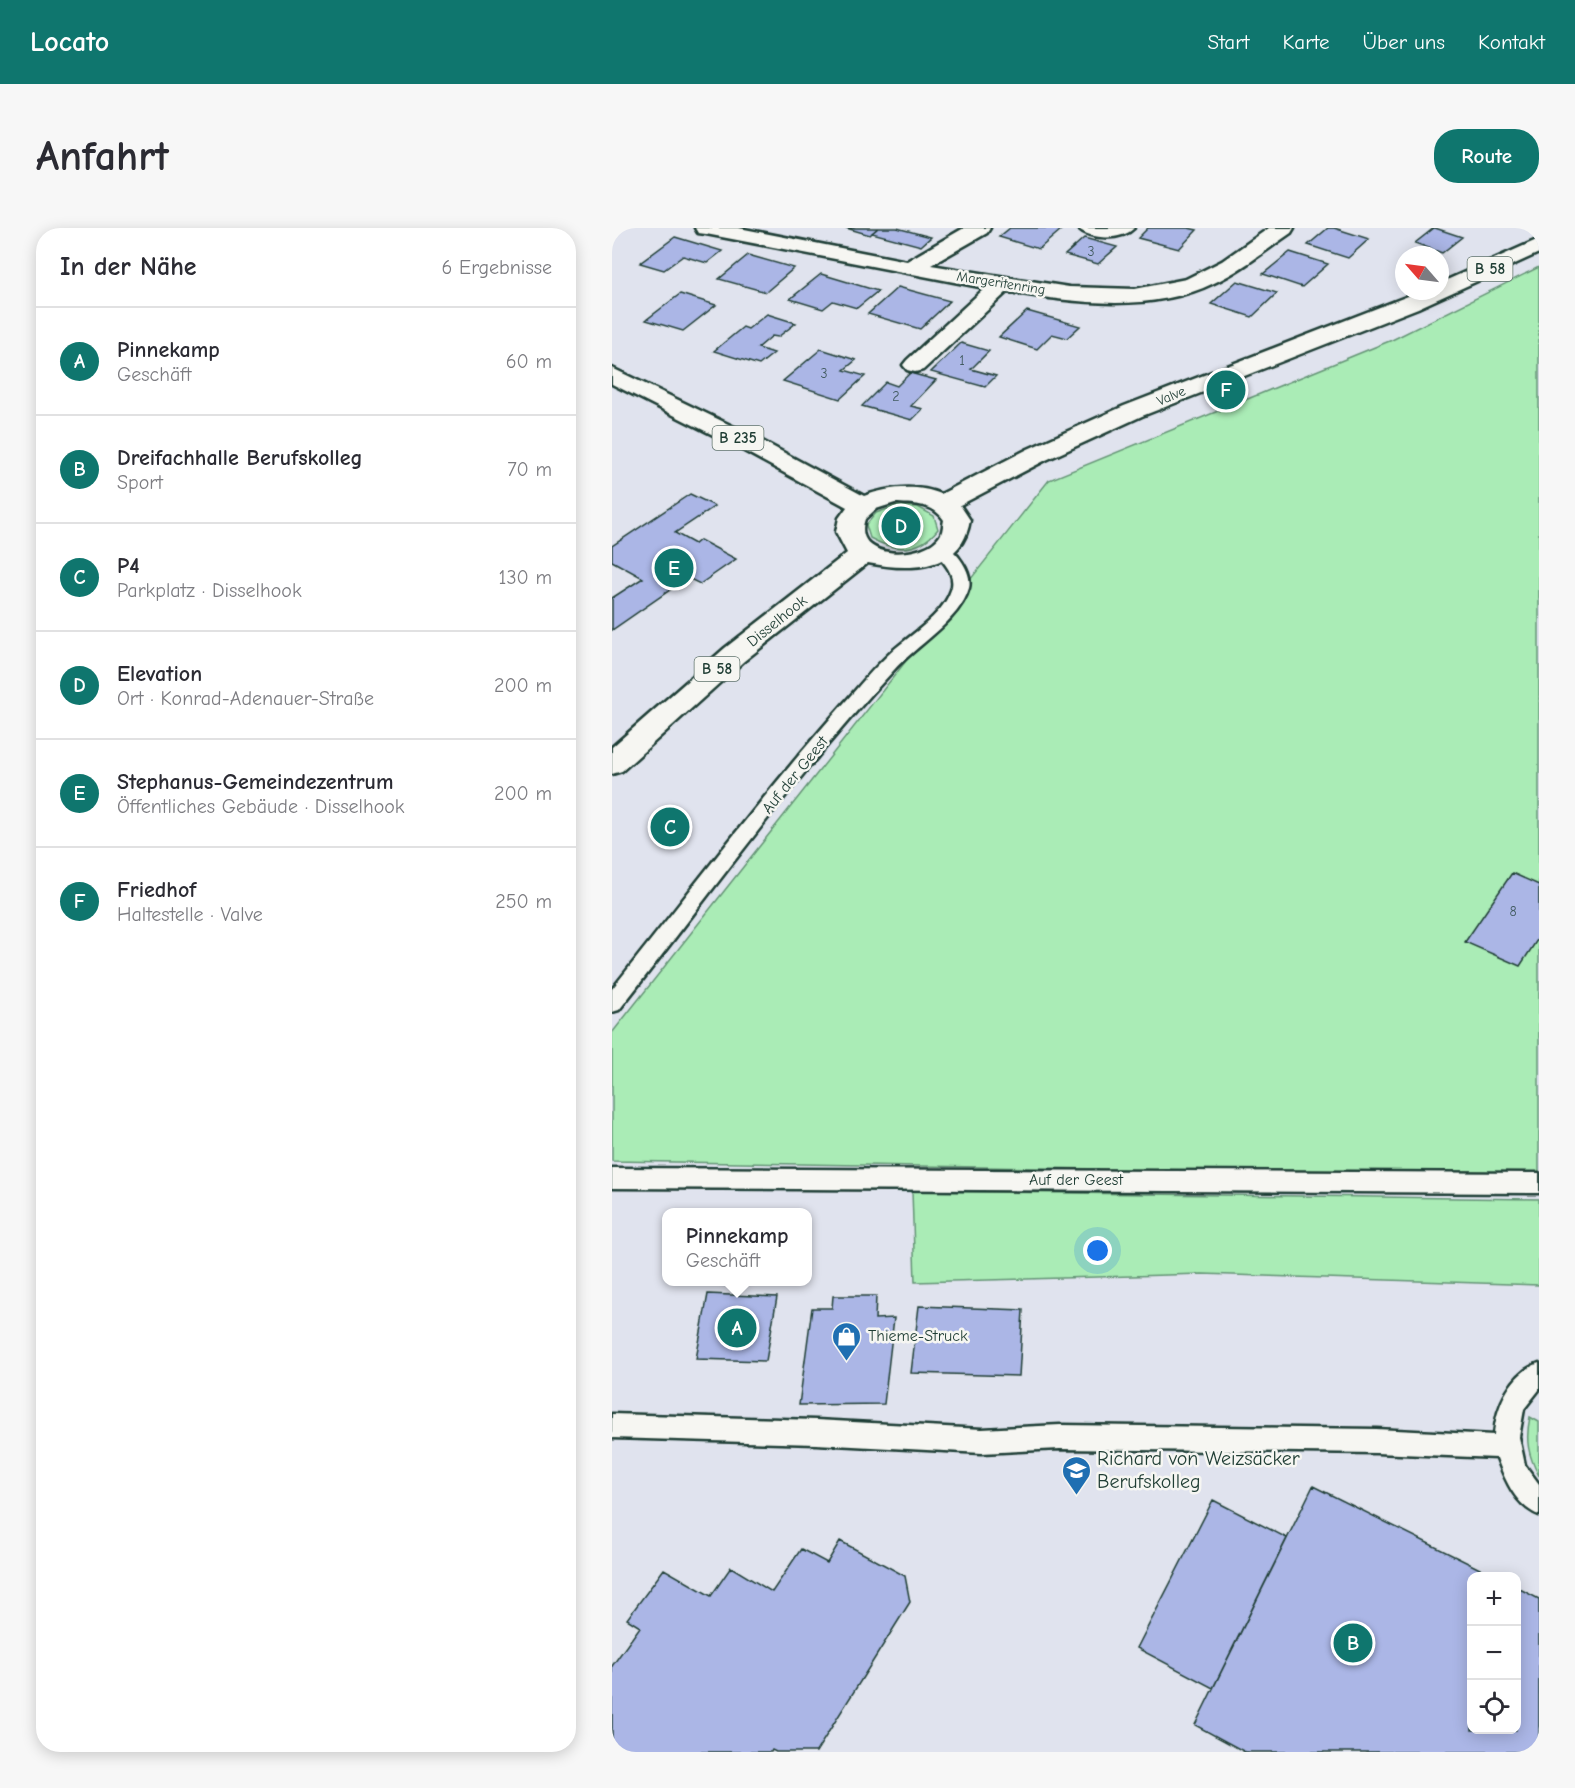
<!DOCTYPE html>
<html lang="de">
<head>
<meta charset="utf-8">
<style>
  body { margin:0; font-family:"Comic Neue",sans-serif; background:#f7f7f7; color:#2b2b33 }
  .controls { position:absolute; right:18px; bottom:18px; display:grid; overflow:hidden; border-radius:12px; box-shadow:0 3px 15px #0003 }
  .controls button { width:54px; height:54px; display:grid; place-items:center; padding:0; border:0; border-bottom:2px solid #e1e1e2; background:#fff; color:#2b2b33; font:30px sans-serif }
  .compass { position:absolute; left:783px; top:18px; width:54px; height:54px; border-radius:50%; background:#fff; box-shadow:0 3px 15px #0003; rotate:298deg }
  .you { position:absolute; left:486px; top:1023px; width:21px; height:21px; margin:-15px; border:4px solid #fff; border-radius:50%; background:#1a73e8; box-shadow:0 0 0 9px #1a73e833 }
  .badge { display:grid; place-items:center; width:39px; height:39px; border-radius:50%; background:#0f766e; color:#fff; font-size:20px; font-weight:700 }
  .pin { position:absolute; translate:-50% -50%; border:3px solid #fff; box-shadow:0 2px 6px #0006 }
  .popup { position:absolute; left:50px; top:980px; width:150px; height:78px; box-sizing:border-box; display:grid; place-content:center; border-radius:12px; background:#fff; filter:drop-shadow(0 2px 4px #0005); font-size:20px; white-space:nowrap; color:#7c7c81 }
  .popup b { font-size:22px; color:#2b2b33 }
  .popup::after { content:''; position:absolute; left:50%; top:100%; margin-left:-12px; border:12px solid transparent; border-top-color:#fff }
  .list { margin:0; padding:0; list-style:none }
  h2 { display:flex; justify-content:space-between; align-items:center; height:78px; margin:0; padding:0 24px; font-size:26px }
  h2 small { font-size:20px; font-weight:400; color:#7c7c81 }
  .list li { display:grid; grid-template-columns:39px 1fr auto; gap:18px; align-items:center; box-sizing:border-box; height:108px; padding:0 24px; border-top:2px solid #e1e1e2 }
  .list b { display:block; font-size:22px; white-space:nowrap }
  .list p { margin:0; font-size:20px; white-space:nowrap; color:#7c7c81 }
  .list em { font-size:20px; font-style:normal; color:#7c7c81 }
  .icon { flex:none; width:33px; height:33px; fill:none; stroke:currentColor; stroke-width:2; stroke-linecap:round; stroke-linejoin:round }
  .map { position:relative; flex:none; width:927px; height:1524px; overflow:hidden; border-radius:24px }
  header { display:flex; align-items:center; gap:36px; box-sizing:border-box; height:84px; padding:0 30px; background:#0f766e; color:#fff }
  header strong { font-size:28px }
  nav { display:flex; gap:33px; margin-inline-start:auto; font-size:21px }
  .intro { display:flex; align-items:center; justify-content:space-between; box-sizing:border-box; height:144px; padding:0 36px }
  h1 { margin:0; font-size:42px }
  .button { padding:15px 27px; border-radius:24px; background:#0f766e; color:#fff; font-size:21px; font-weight:700 }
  main { display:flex; gap:36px; padding:0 36px }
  aside { flex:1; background:#fff; border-radius:24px; box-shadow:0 3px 15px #0003 }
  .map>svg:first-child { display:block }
  .green { fill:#aaecb6; stroke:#649475; stroke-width:1.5 }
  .building { fill:#abb6e6; stroke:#1f3d34; stroke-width:1.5 }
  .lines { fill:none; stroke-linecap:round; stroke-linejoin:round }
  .lane-casing { stroke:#1f3d34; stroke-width:5 }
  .street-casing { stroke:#1f3d34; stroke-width:5 }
  .primary-casing { stroke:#1f3d34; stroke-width:5 }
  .lane { fill:#f6f6f2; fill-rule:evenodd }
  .street { fill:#f6f6f2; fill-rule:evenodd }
  .primary { fill:#f6f6f2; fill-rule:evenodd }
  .labels { text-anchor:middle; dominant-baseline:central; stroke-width:5; stroke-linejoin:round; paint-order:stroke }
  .number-label { font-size:14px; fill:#425b60 }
  .far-street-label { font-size:14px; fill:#1f3d34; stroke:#f6f6f2 }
  .shield { fill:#f6f6f2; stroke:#60746d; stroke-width:1.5 }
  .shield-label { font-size:15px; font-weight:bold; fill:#1f3d34 }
  .street-label { font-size:16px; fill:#1f3d34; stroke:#f6f6f2 }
  .poi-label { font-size:16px; fill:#1f3d34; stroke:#f6f6f2; text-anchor:start }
  .near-poi-label { font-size:20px; fill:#1f3d34; stroke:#f6f6f2; text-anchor:start }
</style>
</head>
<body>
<header>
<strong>Locato</strong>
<nav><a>Start</a><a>Karte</a><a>Über uns</a><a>Kontakt</a></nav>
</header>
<div class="intro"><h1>Anfahrt</h1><a class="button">Route</a></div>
<main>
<aside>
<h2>In der Nähe<small>6 Ergebnisse</small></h2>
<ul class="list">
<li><span class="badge">A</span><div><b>Pinnekamp</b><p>Geschäft</p></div><em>60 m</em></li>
<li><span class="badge">B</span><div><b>Dreifachhalle Berufskolleg</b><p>Sport</p></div><em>70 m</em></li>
<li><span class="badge">C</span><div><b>P4</b><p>Parkplatz · Disselhook</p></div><em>130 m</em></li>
<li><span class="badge">D</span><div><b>Elevation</b><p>Ort · Konrad-Adenauer-Straße</p></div><em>200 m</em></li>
<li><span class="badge">E</span><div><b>Stephanus-Gemeindezentrum</b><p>Öffentliches Gebäude · Disselhook</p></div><em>200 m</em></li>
<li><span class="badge">F</span><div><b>Friedhof</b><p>Haltestelle · Valve</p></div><em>250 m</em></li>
</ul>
</aside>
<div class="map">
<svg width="927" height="1524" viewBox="0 0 927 1524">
  <rect width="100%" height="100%" fill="#e0e3ee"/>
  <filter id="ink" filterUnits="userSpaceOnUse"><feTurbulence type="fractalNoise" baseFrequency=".0167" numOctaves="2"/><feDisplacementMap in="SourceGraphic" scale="12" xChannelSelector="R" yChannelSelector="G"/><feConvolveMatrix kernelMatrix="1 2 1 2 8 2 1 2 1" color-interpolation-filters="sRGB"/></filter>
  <g filter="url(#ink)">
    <path class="green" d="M927 39V948L0 933V805L437 252 780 112Z
      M284 278 306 279 322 288 326 301C307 325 283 324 258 310L254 297 264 285Z
      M300 963 927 971V1057L590 1046 303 1054Z
      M918 1189 927 1194V1248C916 1227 913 1212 918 1189Z"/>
    <path class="building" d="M234 0H266L258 7Z
      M266 0H285L319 9 309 18 260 5Z
      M398 0H441L449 2 427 21 387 9Z
      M536 0H576L585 2 567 21 526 10Z
      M716 0H722L757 11 736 30 696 17Z
      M822 0H823L850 9 830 25 803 15Z
      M63 9 110 23 95 35 71 28 52 42 28 35Z
      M472 10 505 19 486 36 453 27Z
      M678 24 716 36 690 59 651 46Z
      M136 27 182 40 154 64 107 51Z
      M209 46 266 63 245 80 221 73 211 81 178 71Z
      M625 53 665 65 640 89 599 76Z
      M286 59 338 73 308 101 256 86Z
      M68 66 104 77 71 103 34 92Z
      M415 83 468 98 455 110 440 106 425 121 387 109Z
      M155 86 184 95 166 109 160 108 146 120 162 125 147 137 102 123 131 99 136 101Z
      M349 115 377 123 359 141 384 148 373 159 319 144Z
      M209 121 244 132 232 142 253 148 228 171 171 153Z
      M298 145 324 152 299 178 311 181 300 192 250 178 274 154 285 158Z
      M78 266 103 278 63 305 83 316 88 312 124 331 88 356 70 347 59 354 65 357 0 402V370L31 350 0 333V318Z
      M900 645 927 657V709L908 738 853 714Z
      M96 1066 165 1069 154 1133 84 1131Z
      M221 1068H264L263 1091 282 1090 272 1176 187 1177 200 1080H220Z
      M307 1078 411 1082 407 1148 299 1145Z
      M701 1258 882 1348H860V1502H904V1359L927 1371V1524H633L583 1497Z
      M601 1272 675 1310 601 1460 525 1420Z
      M228 1313 293 1348 298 1374 204 1524H164L160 1522 159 1524H0V1438L28 1399 15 1391 52 1341 99 1368 119 1339 160 1364 189 1321 215 1335Z"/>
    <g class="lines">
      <defs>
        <path id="lane" d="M466 0H522C510 13 478 12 466 0Z
          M330 317C344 320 361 345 357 360 348 393 303 418 281 443 182 549 97 668 7 782L0 784V761C77 665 151 566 233 474 247 458 261 441 276 427 296 408 330 389 339 362 345 345 330 334 322 322Z
          M0 940 927 945V965L0 960Z
          M927 1135V1162L912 1181 907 1209 913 1237 927 1256V1287C904 1278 893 1252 885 1230L764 1225 448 1221 370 1225 204 1216 0 1210V1186L204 1192 370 1201 448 1197 764 1201 882 1207C884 1178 899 1145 927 1135Z"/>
        <path id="street" d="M83 0H127L295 33 352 0H378L375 5 319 37 457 59 523 61 574 51 610 33 657 0H682L679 5C654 22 630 42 602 55 539 86 461 74 395 64L311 142 303 144 295 142 291 137 295 132 373 60 94 6 86 5Z"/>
        <path id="primary" d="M927 11V25L806 80 530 188 434 232 348 277 358 292C350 344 296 343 256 335L132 433 10 543 0 546V519L113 420 235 325 224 304 227 290 235 279 123 218 0 156V140L141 208 252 268C276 259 305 256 329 266L416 221 512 178 809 63H828V55ZM283 275C301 276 321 275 332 292 331 296 331 302 329 306 315 333 238 333 253 291L264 281Z"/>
      </defs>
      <use href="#lane" class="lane-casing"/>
      <use href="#street" class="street-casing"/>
      <use href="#primary" class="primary-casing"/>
      <use href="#lane" class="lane"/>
      <use href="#street" class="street"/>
      <use href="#primary" class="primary"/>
    </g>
  </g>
  <defs>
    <symbol id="shop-pin" viewBox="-11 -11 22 30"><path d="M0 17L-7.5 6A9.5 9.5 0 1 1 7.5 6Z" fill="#1f6fb2" stroke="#f6f6f2"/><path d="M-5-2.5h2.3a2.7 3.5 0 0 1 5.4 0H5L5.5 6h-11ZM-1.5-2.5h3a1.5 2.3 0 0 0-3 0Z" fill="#fff"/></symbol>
    <symbol id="school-pin" viewBox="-11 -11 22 30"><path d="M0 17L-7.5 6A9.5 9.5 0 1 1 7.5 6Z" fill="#1f6fb2" stroke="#f6f6f2"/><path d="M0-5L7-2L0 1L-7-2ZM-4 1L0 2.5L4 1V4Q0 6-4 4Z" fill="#fff"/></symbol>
  </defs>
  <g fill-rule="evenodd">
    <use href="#shop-pin" x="218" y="1092" width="33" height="45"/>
    <use href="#school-pin" x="448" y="1226" width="33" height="45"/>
  </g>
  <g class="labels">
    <g class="number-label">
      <text x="479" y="23">3</text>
      <text x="350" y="132">1</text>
      <text x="212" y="145">3</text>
      <text x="284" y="168">2</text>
      <text x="901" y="683">8</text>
    </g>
    <g class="far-street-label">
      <text transform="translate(389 55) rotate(9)">Margeritenring</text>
      <text transform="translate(559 168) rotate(-23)">Valve</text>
    </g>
    <g class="shield">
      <rect x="855.5" y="29" width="45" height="24" rx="4.5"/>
      <rect x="100.5" y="198" width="51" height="24" rx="4.5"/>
      <rect x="82.5" y="429" width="45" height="24" rx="4.5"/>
    </g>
    <g class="shield-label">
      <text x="878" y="41">B 58</text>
      <text x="126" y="210">B 235</text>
      <text x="105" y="441">B 58</text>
    </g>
    <g class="street-label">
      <text transform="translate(165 393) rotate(-39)">Disselhook</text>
      <text transform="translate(183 547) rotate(-51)">Auf der Geest</text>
      <text x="464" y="952">Auf der Geest</text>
    </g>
    <g class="poi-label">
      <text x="256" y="1108">Thieme-Struck</text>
    </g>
    <g class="near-poi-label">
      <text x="485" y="1230">Richard von Weizsäcker<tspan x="485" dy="23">Berufskolleg</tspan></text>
    </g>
  </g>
</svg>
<div class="controls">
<button>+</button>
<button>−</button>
<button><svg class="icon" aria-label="locate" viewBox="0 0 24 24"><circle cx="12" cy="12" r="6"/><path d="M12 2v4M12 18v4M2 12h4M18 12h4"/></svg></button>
</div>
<svg class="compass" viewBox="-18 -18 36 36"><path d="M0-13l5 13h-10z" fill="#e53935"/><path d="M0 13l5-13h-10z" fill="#7c7c81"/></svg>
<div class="you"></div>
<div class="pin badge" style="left:125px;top:1100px">A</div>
<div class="popup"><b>Pinnekamp</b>Geschäft</div>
<div class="pin badge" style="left:741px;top:1415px">B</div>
<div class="pin badge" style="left:58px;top:599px">C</div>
<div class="pin badge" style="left:289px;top:298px">D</div>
<div class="pin badge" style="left:62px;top:340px">E</div>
<div class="pin badge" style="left:614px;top:162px">F</div>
</div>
</main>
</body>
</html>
